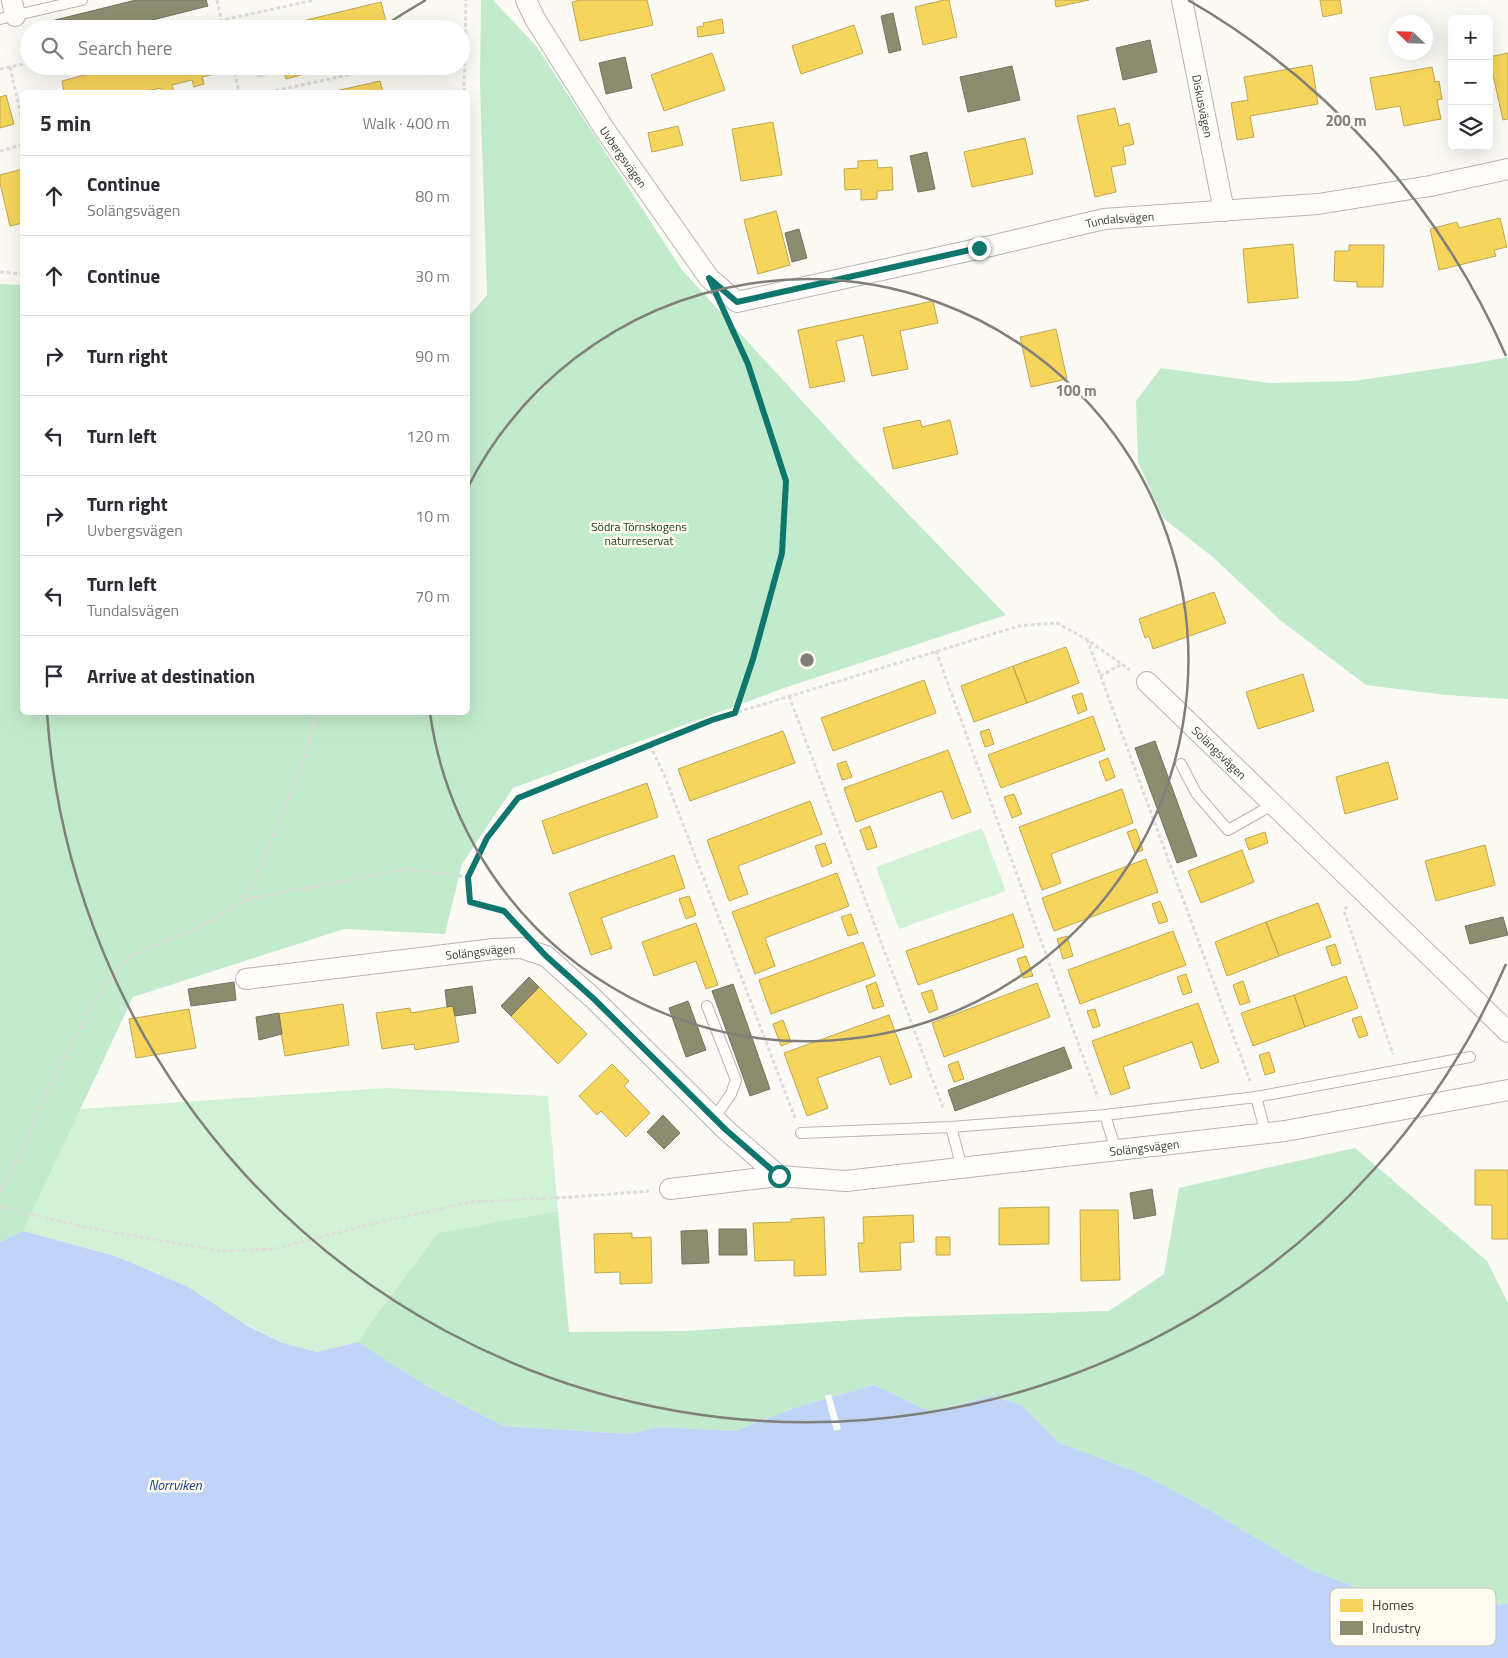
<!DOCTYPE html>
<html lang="en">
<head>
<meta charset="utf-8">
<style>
  body { margin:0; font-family:"Titillium Web",sans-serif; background:#f7f7f7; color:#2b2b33 }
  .controls { position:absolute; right:15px; top:15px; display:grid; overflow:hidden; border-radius:8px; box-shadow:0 5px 20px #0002 }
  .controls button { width:45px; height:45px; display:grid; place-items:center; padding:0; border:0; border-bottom:1px solid #e1e1e2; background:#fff; color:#2b2b33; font:25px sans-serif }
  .compass { position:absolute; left:1388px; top:15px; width:45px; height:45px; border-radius:50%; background:#fff; box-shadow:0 5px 20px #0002; rotate:293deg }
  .stop { position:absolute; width:15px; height:15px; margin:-11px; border:4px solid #0f766e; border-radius:50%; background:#fff }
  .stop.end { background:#0f766e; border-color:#fff; box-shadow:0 1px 5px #0008 }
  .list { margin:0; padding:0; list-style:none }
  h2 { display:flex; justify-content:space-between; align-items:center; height:65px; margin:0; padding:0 20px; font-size:21px }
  h2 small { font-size:16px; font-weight:400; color:#7c7c81 }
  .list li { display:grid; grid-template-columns:32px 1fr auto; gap:15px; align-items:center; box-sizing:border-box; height:80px; padding:0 20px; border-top:1px solid #e1e1e2 }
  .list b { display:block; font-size:19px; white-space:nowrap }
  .list p { margin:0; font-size:16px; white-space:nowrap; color:#7c7c81 }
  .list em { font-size:16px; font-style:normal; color:#7c7c81 }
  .icon { flex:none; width:28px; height:28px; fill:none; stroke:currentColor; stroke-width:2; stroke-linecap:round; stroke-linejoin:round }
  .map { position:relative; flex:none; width:1508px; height:1658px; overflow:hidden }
  .search { position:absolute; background:#fff; box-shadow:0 5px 20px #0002; left:20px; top:20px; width:450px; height:55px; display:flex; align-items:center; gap:12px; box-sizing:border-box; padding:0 18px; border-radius:28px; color:#7c7c81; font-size:19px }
  .panel { position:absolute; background:#fff; box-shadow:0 5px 20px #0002; left:20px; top:90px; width:450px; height:625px; border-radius:8px }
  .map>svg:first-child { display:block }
  .green { fill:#d2f2d8 }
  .forest { fill:#c2eacc }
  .water { fill:#bfd4f7 }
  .pier { fill:#fcfaf4 }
  .homes { fill:#f6d55c; stroke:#bfa752 }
  .industry { fill:#8c8c6e; stroke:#75745e }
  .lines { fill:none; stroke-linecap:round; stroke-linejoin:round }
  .lane-casing { stroke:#b7b5b1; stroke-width:12 }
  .street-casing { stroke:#b7b5b1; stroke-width:22 }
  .path { stroke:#dedddb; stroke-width:3; stroke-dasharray:4 2.5; stroke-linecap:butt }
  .lane { stroke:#fffefd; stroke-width:10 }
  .street { stroke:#fffefd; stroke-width:20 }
  .route { stroke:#0f766e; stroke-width:6 }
  .ring { fill:none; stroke:#807f7a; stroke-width:2.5 }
  .labels { text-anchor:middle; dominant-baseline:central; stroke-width:5; stroke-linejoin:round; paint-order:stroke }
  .street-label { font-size:12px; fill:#3e3d39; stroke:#fffbf0 }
  .park-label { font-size:12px; fill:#153521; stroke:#fffbf0 }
  .water-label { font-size:14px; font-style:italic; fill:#18438c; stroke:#fffbf0 }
  .key { fill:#fffbf0; stroke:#c5c2b9; stroke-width:1 }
  .key-label { font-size:14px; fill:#3e3d39 }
  .centre { fill:#807f7a; stroke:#fffbf0; stroke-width:2.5 }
  .ring-label { font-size:15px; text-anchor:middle; font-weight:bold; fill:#807f7a; stroke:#fffbf0; stroke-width:5; stroke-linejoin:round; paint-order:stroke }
</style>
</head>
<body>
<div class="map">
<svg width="1508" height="1658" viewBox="0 0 1508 1658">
  <rect width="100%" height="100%" fill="#fcfaf4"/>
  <path class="green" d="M254 66H276L277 73 257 78Z
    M982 828 1006 891 899 929 876 867Z
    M387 1088 548 1096 558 1211 438 1233 374 1318 358 1342 317 1352 280 1342 115 1256 23 1231 80 1109Z"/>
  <path class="forest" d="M481 0H493L537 47 682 270 857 461 1006 615 784 688 513 788 462 864 445 934 344 929 133 997 23 1231 0 1242V284L22 285V712H468V317L487 295 480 84Z
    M1508 357V699L1446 695 1366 685 1280 620 1214 558 1163 518 1138 462 1136 401 1161 368 1269 383 1354 381 1476 363Z
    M1355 1148 1487 1261 1508 1303V1604L1432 1606 1359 1588 1310 1570 1201 1505 1140 1473 1060 1443 1021 1405 992 1396 931 1412 874 1385 797 1407 735 1431 660 1427 629 1434 503 1426 427 1386 358 1342 374 1318 438 1233 558 1211 569 1332 685 1331 900 1317 1109 1311 1164 1274 1179 1188Z"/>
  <path class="water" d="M23 1231 115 1256 188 1287 246 1325 280 1342 317 1352 358 1342 427 1386 503 1426 629 1434 660 1427 735 1431 797 1407 874 1385 931 1412 992 1396 1021 1405 1060 1443 1140 1473 1201 1505 1310 1570 1359 1588 1432 1606 1508 1604V1658H0V1242Z"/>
  <path class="pier" d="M831 1394 841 1429 834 1431 825 1396Z"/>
  <path class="homes" d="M580 0H647L653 25 580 41 572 2Z
    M944 0H949L957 37 923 45 915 7Z
    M1055 0H1089L1056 7Z
    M1320 0H1340L1342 13 1323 17Z
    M381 2 388 29H273V28Z
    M722 19 724 33 698 37 697 27 704 26 703 23Z
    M854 25 863 53 801 74 792 46Z
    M712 53 725 90 664 111 651 75Z
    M1508 53V119L1503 120 1489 57Z
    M1312 65 1318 104 1250 116 1254 137 1237 140 1231 103 1248 100 1244 77Z
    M119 66H222L223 72 202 77 204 84 194 87 192 80 172 85 174 92H162L161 88 142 92H64L62 81Z
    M282 66H299L301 75 286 79Z
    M1432 67 1435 82 1439 81 1442 99 1437 100 1441 119 1404 126 1400 106 1376 110 1370 78Z
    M380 81 383 92H331L349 88Z
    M6 95 14 124 0 128V97Z
    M1115 108 1119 126 1129 123 1134 144 1123 147 1126 164 1111 167 1116 192 1095 197 1077 116Z
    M773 122 782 175 741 181 732 129Z
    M678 126 683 145 652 152 648 133Z
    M1025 138 1033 174 972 187 964 152Z
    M877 160 878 168 892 167 893 190 877 191V199L861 200V189L845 190 844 169 858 168V161Z
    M22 169V198L20 199 22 210V223L10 226 0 183V175Z
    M776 211 790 265 758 274 744 220Z
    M1500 218 1507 247 1494 250 1496 256 1439 270 1430 229 1457 222 1459 228Z
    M1293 244 1298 298 1248 303 1243 249Z
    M1349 245H1384L1383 287H1357V282L1334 281 1335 251H1349Z
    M933 301 938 323 900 331 908 369 872 376 863 335 836 341 845 381 810 388 798 330Z
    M1056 329 1067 379 1031 387 1020 337Z
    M920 420 922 427 950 420 958 454 893 469 883 428Z
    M1214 592 1226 623 1153 649 1149 636 1145 638 1139 619Z
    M1066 647 1079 683 1027 703 1013 666Z
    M1013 666 1027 703 974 722 961 686Z
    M1303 674 1314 711 1258 729 1246 692Z
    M924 680 936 713 833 751 821 718Z
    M1082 693 1087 710 1078 714 1072 696Z
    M1093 716 1105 750 1001 788 988 755Z
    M989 729 994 744 985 747 980 732Z
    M783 731 795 763 690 801 678 769Z
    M948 750 971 812 952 819 942 791 856 822 844 788Z
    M1108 758 1115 777 1106 781 1099 762Z
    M846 761 852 777 842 780 837 764Z
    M1388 762 1398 799 1345 814 1336 777Z
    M647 783 658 817 553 854 542 821Z
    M1122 789 1133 823 1051 854 1061 883 1042 890 1019 827Z
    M1014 794 1022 814 1012 818 1004 797Z
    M810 801 822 834 738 866 748 894 729 901 707 840Z
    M870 826 877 847 867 850 860 830Z
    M1136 829 1143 850 1135 853 1127 832Z
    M1265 832 1268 843 1249 850 1245 839Z
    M825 843 832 863 822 867 815 846Z
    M1485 845 1495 885 1436 901 1425 861Z
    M1242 850 1254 882 1201 903 1188 871Z
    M674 855 685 888 601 918 612 948 591 955 569 893Z
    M1146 859 1158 892 1054 931 1042 898Z
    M837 873 849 906 765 938 775 966 755 974 732 912Z
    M689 896 696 915 686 919 679 899Z
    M1160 901 1168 921 1159 924 1152 904Z
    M1318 903 1331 937 1279 956 1266 922Z
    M851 914 858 933 848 936 841 917Z
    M1013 914 1024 947 918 985 906 951Z
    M1266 922 1279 956 1227 976 1215 942Z
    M696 923 718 985 706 989 696 961 654 976 642 942Z
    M1173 931 1186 965 1080 1004 1068 970Z
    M1067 936 1073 956 1063 959 1057 939Z
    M863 942 875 976 771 1014 759 980Z
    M1335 944 1341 963 1332 966 1326 947Z
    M1026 956 1033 976 1023 978 1017 959Z
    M1186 974 1192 992 1183 995 1177 977Z
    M1346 976 1358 1008 1305 1027 1294 995Z
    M1243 981 1250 1002 1240 1005 1233 985Z
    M876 982 884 1006 873 1009 866 986Z
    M1037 983 1050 1017 944 1057 932 1023Z
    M539 987 587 1034 558 1064 511 1016Z
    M932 990 938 1009 929 1013 921 993Z
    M1294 995 1305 1027 1253 1046 1241 1013Z
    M1198 1003 1219 1062 1201 1069 1192 1042 1123 1067 1130 1088 1111 1095 1092 1041Z
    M343 1004 349 1045 285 1056 278 1014Z
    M453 1006 459 1042 415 1050 414 1044 382 1049 376 1013 410 1008 411 1013Z
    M189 1009 196 1048 136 1058 129 1019Z
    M1095 1009 1100 1026 1093 1028 1087 1011Z
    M889 1015 912 1077 890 1085 880 1056 817 1078 828 1108 807 1116 784 1053Z
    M1361 1016 1368 1035 1359 1038 1352 1019Z
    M783 1020 791 1042 781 1046 773 1024Z
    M1269 1052 1275 1072 1265 1075 1259 1055Z
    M958 1061 964 1079 954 1082 948 1065Z
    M612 1064 629 1081 624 1086 650 1113 626 1137 601 1111 597 1115 579 1096Z
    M1475 1170H1508V1239H1492V1205H1475Z
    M1049 1207V1244L999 1245V1208Z
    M1080 1210H1118L1120 1280 1081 1281Z
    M913 1215 914 1242 900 1243 901 1270 860 1272 858 1243H864L863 1217Z
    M824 1217 826 1275 794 1276V1260L755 1261 753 1223 791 1222V1219Z
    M632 1233V1238L651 1237 652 1283 620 1284V1272L595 1273 594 1234Z
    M936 1237H950V1255H936Z"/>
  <path class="industry" d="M136 0H206L208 6 117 29H53L51 21Z
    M893 13 901 50 889 53 881 16Z
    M1150 40 1157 72 1123 80 1116 48Z
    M625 57 632 88 606 94 599 63Z
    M1012 66 1020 100 968 112 960 77Z
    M927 152 935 189 918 192 910 156Z
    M799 229 807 258 792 262 785 233Z
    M1155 741 1197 856 1177 863 1135 748Z
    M1503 917 1508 935 1470 944 1465 926Z
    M529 977 539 987 511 1016 501 1006Z
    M234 982 236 1000 191 1006 188 989Z
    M733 984 770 1089 750 1096 712 991Z
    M472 986 476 1013 455 1016 453 1006 447 1007 445 990Z
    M688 1001 706 1050 686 1057 669 1008Z
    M279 1013 282 1034 259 1040 256 1017Z
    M1064 1047 1072 1068 955 1111 948 1090Z
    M663 1115 680 1133 664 1149 647 1132Z
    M1152 1189 1156 1215 1134 1219 1130 1193Z
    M719 1229H746L747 1255H719Z
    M707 1230 709 1263 682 1264 681 1231Z"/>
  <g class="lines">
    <defs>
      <path id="lane" d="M0 19 82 0
        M1181 764 1196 793 1228 830 1274 804
        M707 1006 736 1080 731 1094 714 1118
        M1256 1097 1266 1134
        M1105 1115 1116 1150
        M951 1127 962 1168
        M801 1133 951 1127 1105 1115 1256 1097 1470 1057"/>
      <g id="street">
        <path d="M12 0 15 16"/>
        <path id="s1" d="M526 0 535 19 605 130 709 278 737 302 995 245 1104 219 1318 204 1430 186 1508 169"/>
        <path id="s2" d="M1182 0 1224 211"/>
        <path id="s3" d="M1147 682 1508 1032"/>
        <path id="s4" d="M246 979 494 949 521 948 546 956 594 999 726 1130 779 1176 846 1181 1285 1131 1508 1090"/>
        <path d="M670 1189 779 1176"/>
      </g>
    </defs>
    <use href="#lane" class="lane-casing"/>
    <use href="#street" class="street-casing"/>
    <path class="path" d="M217 0 223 29
      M181 29 315 0
      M233 66 239 92
      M10 67 22 120
      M0 69 29 63
      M230 92 238 90
      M269 92 376 69
      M464 92 466 0
      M0 151 22 145
      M468 231V244
      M0 272 22 274
      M729 323 748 364 786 481 782 553 753 659 735 712
      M1087 639 1250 1081
      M936 651 1098 1098
      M1100 676 1122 664
      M789 696 944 1110
      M650 745 665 777 795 1118
      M247 899 406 869 468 877
      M1347 906 1344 911 1393 1054
      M517 925 504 911 470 902 468 877 487 838 518 798 712 720 1019 626 1057 623 1086 639 1130 670
      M0 1192 23 1149 48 1089 100 993 129 956 201 926 246 899 301 771 317 712
      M0 1207 85 1227 220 1251 275 1249 367 1225 471 1202 572 1197 649 1191"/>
    <use href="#lane" class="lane"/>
    <use href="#street" class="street"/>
  </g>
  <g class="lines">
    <path class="route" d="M779 1176 726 1130 594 999 546 956 504 911 470 902 468 877 487 838 518 798 712 720 735 713 753 659 782 553 786 481 748 364 709 278 737 302 979 248"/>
  </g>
  <g class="ring">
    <path d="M468 487A381 381 0 1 1 430 713"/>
    <path d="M1506 964A762 762 0 0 1 47 713M381 28A762 762 0 0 1 426 0M1188 0A762 762 0 0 1 1506 356"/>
  </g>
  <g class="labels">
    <g class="street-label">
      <text stroke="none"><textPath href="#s2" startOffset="108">Diskusvägen</textPath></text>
      <text stroke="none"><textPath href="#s1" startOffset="185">Uvbergsvägen</textPath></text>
      <text stroke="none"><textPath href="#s1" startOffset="762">Tundalsvägen</textPath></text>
      <text stroke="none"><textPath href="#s3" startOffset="101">Solängsvägen</textPath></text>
      <text stroke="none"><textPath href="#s4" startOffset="236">Solängsvägen</textPath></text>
      <text stroke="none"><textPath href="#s4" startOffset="991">Solängsvägen</textPath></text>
    </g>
    <g class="park-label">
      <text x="639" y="526">Södra Törnskogens<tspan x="639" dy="14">naturreservat</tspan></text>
    </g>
    <g class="water-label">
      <text x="175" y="1484">Norrviken</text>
    </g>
  </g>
  <rect x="1330" y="1588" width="166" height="58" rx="8" class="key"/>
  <rect x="1340" y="1599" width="23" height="13" fill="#f6d55c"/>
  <rect x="1340" y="1621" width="23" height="14" fill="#8c8c6e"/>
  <g class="key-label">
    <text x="1372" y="1610">Homes</text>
    <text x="1372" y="1633">Industry</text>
  </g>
  <circle cx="807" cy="660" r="8" class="centre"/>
  <g class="ring-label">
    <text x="1346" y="126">200 m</text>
    <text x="1076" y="396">100 m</text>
  </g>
</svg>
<div class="controls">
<button>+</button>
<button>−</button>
<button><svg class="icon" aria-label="layers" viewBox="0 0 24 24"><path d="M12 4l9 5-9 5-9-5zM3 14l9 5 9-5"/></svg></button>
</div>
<svg class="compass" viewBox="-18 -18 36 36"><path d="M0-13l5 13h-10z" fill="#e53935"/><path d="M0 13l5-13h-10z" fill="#7c7c81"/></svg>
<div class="stop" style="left:779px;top:1176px"></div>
<div class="stop end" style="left:979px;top:248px"></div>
<div class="search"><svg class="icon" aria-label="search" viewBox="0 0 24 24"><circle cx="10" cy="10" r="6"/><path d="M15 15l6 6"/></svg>Search here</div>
<section class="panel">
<h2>5 min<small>Walk · 400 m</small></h2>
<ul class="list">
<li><svg class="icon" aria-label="ahead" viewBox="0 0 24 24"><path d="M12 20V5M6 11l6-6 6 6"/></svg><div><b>Continue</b><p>Solängsvägen</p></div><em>80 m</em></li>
<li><svg class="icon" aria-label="ahead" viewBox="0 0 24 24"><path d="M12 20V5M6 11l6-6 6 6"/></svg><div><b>Continue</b></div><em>30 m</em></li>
<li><svg class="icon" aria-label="right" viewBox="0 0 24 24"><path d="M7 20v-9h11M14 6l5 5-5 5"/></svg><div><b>Turn right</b></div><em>90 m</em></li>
<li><svg class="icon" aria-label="left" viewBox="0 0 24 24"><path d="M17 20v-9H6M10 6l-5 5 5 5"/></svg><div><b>Turn left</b></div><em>120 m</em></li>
<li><svg class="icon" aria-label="right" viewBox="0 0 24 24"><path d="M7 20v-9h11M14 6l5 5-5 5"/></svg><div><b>Turn right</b><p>Uvbergsvägen</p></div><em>10 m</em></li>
<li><svg class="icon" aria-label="left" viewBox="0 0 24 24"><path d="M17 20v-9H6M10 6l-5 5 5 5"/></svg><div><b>Turn left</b><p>Tundalsvägen</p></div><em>70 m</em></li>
<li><svg class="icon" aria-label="arrive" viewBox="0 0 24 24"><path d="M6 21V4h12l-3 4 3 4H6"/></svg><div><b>Arrive at destination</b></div></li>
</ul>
</section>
</div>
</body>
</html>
